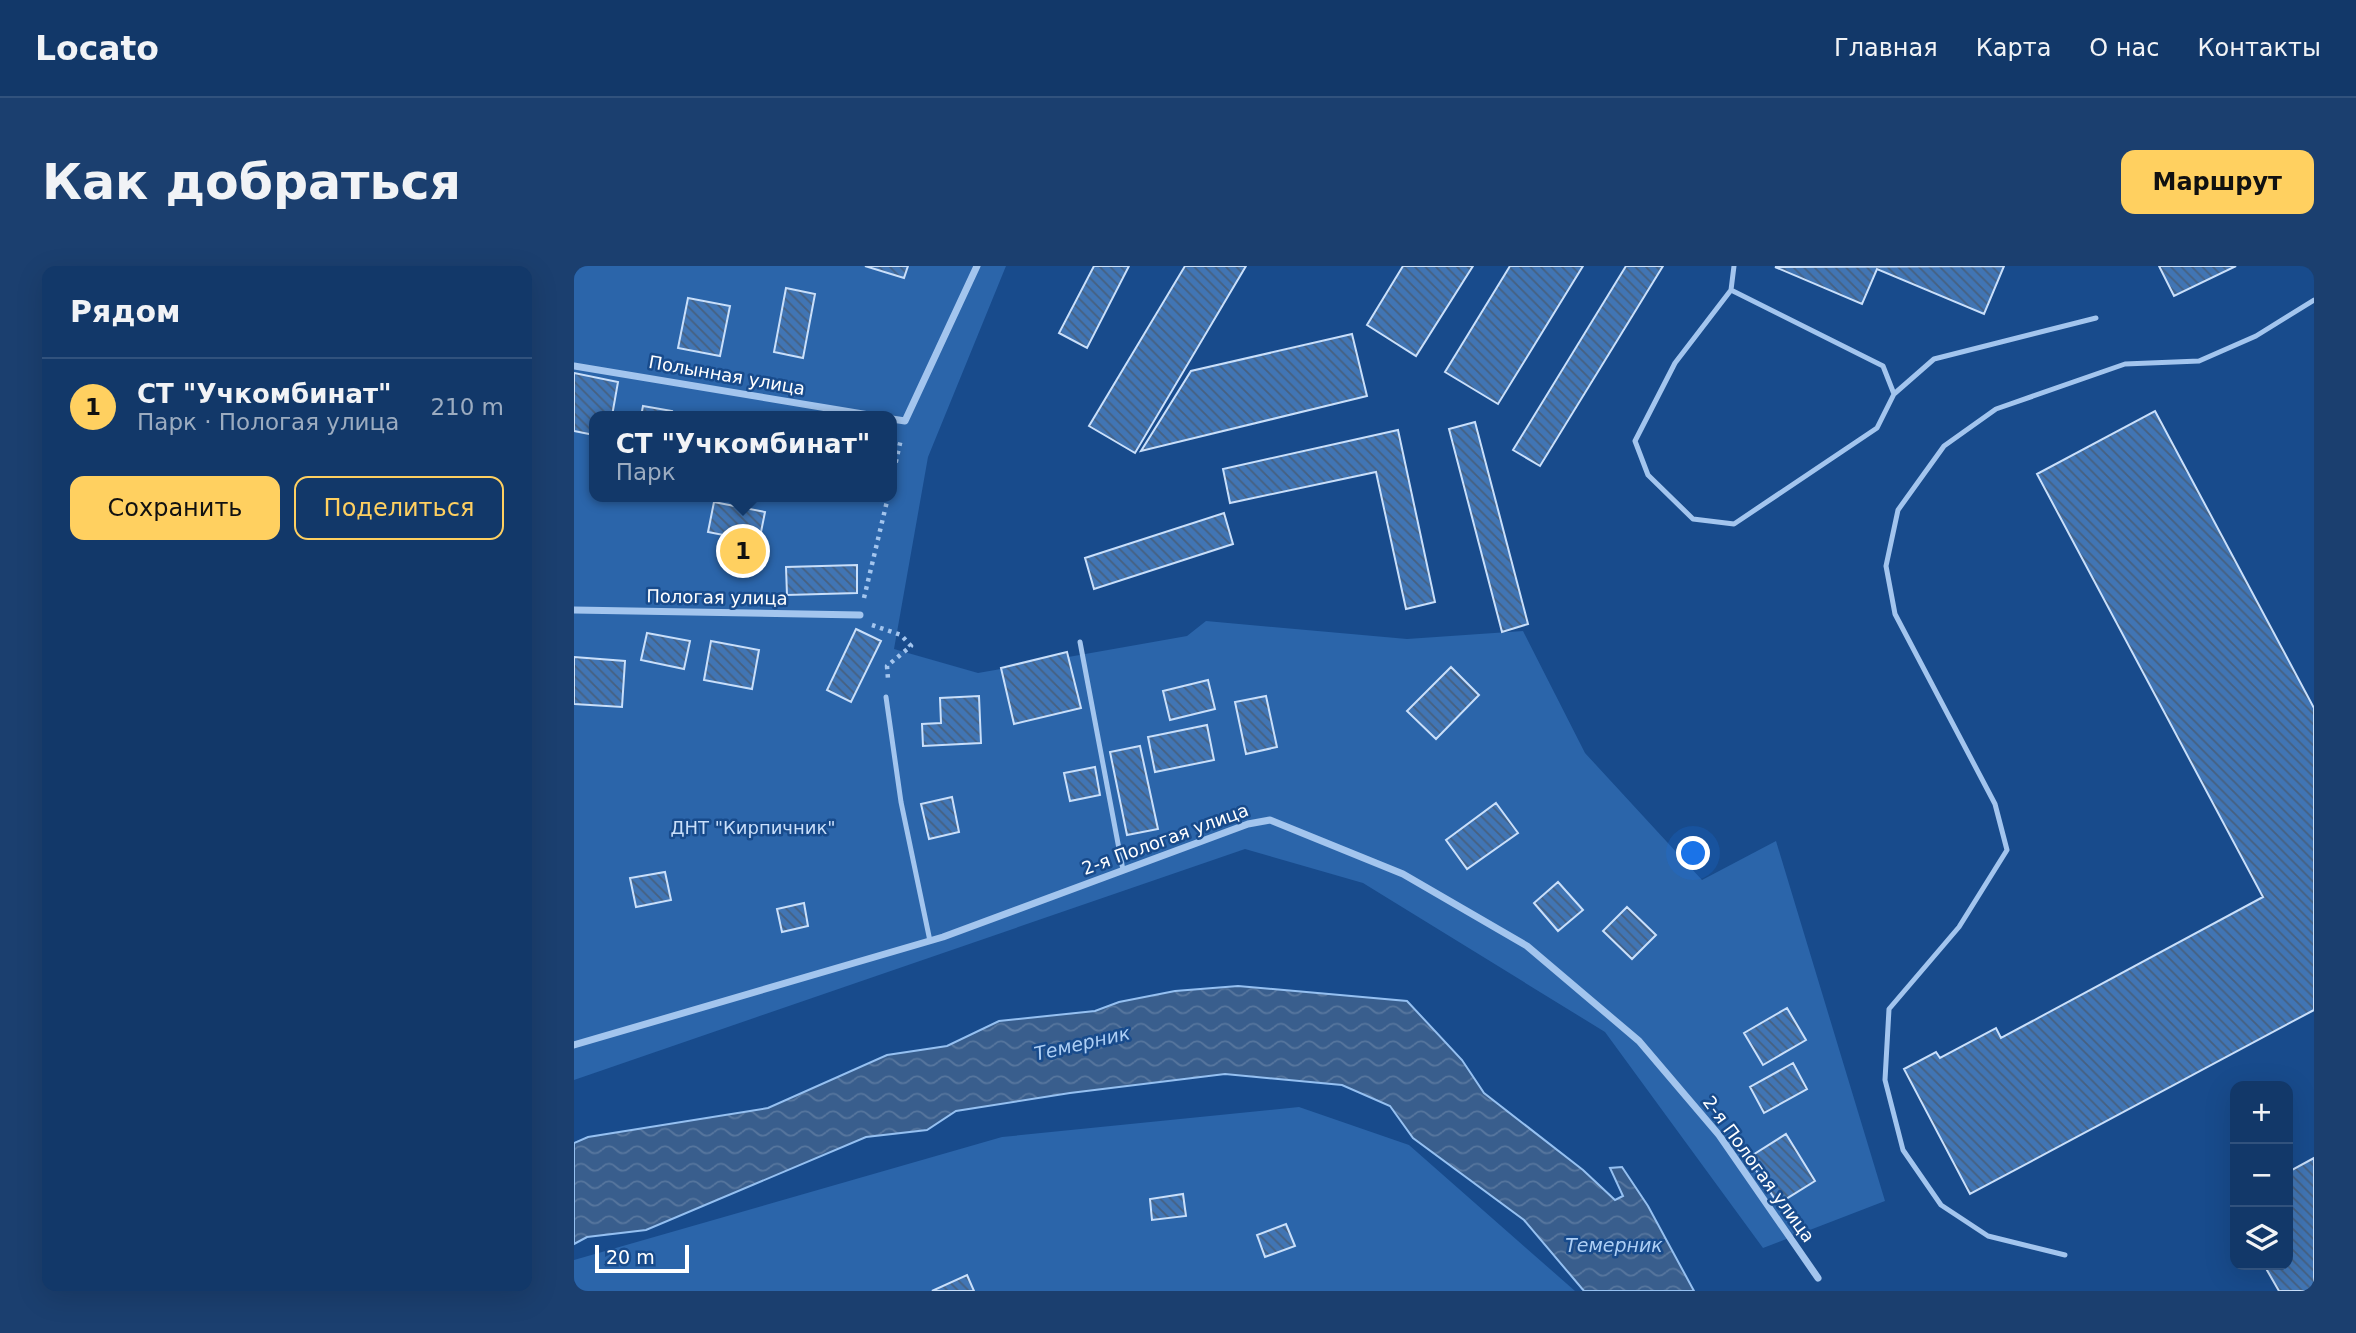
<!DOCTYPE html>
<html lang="ru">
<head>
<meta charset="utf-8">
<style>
  body { margin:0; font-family:"DejaVu Sans",sans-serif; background:#1b3f6f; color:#f1f3f6 }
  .controls { position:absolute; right:21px; bottom:21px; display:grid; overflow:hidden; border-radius:14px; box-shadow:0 7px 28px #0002 }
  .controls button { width:63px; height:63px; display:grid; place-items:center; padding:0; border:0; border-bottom:2px solid #31527d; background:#123869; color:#f1f3f6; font:35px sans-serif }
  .scale { position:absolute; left:21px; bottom:18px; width:94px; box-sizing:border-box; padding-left:7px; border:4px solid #fff; border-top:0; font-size:19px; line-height:24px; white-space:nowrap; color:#fff; -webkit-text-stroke:5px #184b8c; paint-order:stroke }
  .you { position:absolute; left:1120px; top:588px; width:24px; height:24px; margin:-18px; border:5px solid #fff; border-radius:50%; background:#1a73e8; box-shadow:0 0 0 10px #1a73e833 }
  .badge { display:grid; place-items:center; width:46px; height:46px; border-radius:50%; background:#ffd060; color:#111; font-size:23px; font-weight:700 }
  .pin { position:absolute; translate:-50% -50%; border:4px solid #fff; box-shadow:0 2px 7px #0006 }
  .popup { position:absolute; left:15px; top:145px; width:308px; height:91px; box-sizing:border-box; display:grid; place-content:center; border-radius:14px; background:#123869; filter:drop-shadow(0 2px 5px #0005); font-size:23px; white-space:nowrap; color:#9cacc0 }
  .popup b { font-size:26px; color:#f1f3f6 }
  .popup::after { content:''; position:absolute; left:50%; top:100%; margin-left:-14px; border:14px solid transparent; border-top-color:#123869 }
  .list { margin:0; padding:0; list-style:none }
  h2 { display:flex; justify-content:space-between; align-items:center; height:91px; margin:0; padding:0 28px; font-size:30px }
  h2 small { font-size:23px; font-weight:400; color:#9cacc0 }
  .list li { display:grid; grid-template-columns:46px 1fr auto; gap:21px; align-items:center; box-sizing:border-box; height:98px; padding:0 28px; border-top:2px solid #31527d }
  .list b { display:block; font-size:26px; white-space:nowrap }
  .list p { margin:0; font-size:23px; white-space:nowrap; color:#9cacc0 }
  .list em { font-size:23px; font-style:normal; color:#9cacc0 }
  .actions { display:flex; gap:14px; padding:21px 28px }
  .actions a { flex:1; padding:16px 0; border:2px solid #ffd060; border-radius:14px; text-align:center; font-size:24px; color:#ffd060 }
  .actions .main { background:#ffd060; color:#111 }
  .icon { flex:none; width:38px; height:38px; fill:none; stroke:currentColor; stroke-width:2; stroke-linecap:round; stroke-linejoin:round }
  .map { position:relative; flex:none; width:1740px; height:1025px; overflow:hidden; border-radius:14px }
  header { display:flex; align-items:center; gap:42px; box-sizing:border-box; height:98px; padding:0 35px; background:#123869; border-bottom:2px solid #31527d }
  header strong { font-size:33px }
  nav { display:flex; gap:38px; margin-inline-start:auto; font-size:24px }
  .intro { display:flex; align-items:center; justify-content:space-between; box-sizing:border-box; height:168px; padding:0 42px }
  h1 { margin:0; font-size:49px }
  .button { padding:18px 32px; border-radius:14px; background:#ffd060; color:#111; font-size:24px; font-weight:700 }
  main { display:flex; gap:42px; padding:0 42px }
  aside { flex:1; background:#123869; border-radius:14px; box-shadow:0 7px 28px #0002 }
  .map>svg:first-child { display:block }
  .garden { fill:#2b65aa; fill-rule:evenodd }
  .water { fill:url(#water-waves); stroke:#95c0f1; stroke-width:2 }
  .building { fill:url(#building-back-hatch); stroke:#c9dffa; stroke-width:2 }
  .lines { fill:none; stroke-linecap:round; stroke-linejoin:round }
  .path { stroke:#a3c5ee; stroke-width:4.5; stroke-dasharray:3.5 5; stroke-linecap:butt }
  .service { stroke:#a3c5ee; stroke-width:5 }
  .minor { stroke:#a3c5ee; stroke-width:7 }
  .labels { text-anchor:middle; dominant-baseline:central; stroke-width:5; stroke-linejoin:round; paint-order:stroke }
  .street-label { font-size:18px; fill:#fff; stroke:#184b8c }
  .park-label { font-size:18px; fill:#c9dffa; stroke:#184b8c }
  .water-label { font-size:19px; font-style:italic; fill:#aecff5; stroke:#184b8c }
</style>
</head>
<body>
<header>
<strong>Locato</strong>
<nav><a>Главная</a><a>Карта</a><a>О нас</a><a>Контакты</a></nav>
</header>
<div class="intro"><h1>Как добраться</h1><a class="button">Маршрут</a></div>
<main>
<aside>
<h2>Рядом<small></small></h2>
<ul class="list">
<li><span class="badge">1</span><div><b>СТ &quot;Учкомбинат&quot;</b><p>Парк · Пологая улица</p></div><em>210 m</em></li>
</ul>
<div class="actions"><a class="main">Сохранить</a><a>Поделиться</a></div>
</aside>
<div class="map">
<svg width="1740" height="1025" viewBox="0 0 1740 1025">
  <defs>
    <pattern id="water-waves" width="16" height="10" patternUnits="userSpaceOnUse" patternTransform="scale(1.75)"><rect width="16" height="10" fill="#395e8d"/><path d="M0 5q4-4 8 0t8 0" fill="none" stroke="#57769e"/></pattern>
    <pattern id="building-back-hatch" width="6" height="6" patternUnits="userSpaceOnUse" patternTransform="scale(1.75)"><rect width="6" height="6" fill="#4175b4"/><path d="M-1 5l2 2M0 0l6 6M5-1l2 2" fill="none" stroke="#466080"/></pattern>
  </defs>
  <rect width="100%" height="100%" fill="#184b8c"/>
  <path class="garden" d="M0 0H432L354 191 320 383 404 407 613 370 632 355 833 373 949 365 1011 487 1128 614 1202 575 1311 935 1189 982 1031 766 789 617 671 583 0 814ZM20 150H318V231H20Z
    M725 841 835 879 1001 1025H0V994L428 871Z"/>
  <path class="water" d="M664 720 833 735 888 794 910 827 1009 904 1041 934 1049 930 1036 902 1048 901 1074 940 1120 1025H1010L950 954 839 872 816 840 768 819 651 808 496 827 382 845 353 864 292 871 72 964 13 971 0 978V877L14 871 194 842 313 789 373 780 425 755 521 745 545 736 601 725Z"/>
  <path class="building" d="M291 0H334L330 12Z
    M520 0H555L513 82 485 67Z
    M611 0H672L561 187 515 160Z
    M829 0H899L842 90 793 59Z
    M936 0H1009L924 138 871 106Z
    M1052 0H1089L966 200 939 184Z
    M1430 0 1410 48 1303 3 1288 38 1201 1Z
    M1585 0H1662L1600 30Z
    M212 22 241 28 229 92 200 86Z
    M114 32 156 40 146 90 104 82Z
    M778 68 793 130 567 185 617 105Z
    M0 107 44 116 38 150H20V169L0 165Z
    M69 140 98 145 97 150H67Z
    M1581 145 1740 442V744L1396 928 1330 803 1362 786 1366 792 1422 762 1427 772 1689 631 1463 208Z
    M901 156 954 358 928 366 875 163Z
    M824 164 861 336 832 343 802 206 656 237 649 203Z
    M140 236 191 246 185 276 134 266Z
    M650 247 659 278 520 323 511 292Z
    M283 299V327L213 329 212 301Z
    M282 363 307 375 277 436 253 424Z
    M73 367 116 375 110 403 67 394Z
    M137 375 185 384 178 423 130 414Z
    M493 386 507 442 440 458 427 402Z
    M0 391 51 395 48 441 0 438Z
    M877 401 905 429 862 473 833 445Z
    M634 414 641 443 596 454 589 425Z
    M405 430 407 477 349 480 348 458 367 457 366 432Z
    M692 430 703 481 672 488 661 436Z
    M633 459 640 494 581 506 574 471Z
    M566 480 584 563 553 569 536 486Z
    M521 501 526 529 496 535 490 507Z
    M378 531 385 566 355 573 347 538Z
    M922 537 944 567 893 603 872 574Z
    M91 606 97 634 62 641 56 612Z
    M984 616 1009 644 984 665 960 637Z
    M230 637 234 660 208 666 203 643Z
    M1053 641 1082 669 1058 693 1029 665Z
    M1213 742 1232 774 1189 799 1170 767Z
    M1219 797 1233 823 1190 847 1176 821Z
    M1212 868 1241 915 1204 938 1174 892Z
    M1740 892V1025H1705L1690 999H1714V906Z
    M609 928 612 950 578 954 576 933Z
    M712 958 721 980 691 991 683 969Z
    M393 1009 400 1025H358Z"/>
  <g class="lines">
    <path class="path" d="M318 213 327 173
      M290 332 314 231
      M298 359 327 369 337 380 313 400 314 413"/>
    <path class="service" d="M1157 24 1309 100 1320 128 1303 162 1160 258 1119 253 1074 209 1061 175 1101 97 1157 24 1160 0
      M1320 128 1360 93 1522 52
      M506 376 549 604
      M312 431 327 536 356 675
      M1491 989 1414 970 1367 939 1329 884 1311 814 1315 743 1385 661 1433 584 1421 538 1321 348 1312 300 1324 244 1370 180 1422 143 1551 98 1625 95 1682 70 1740 34"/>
    <path class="minor" d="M0 100 301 150
      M318 153 331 155 403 0
      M0 344 286 349
      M0 779 369 671 674 558 696 554 829 608 953 680 1065 775 1145 869 1244 1012"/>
  </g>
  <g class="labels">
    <g class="street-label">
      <text transform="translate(153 109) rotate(10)">Полынная улица</text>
      <text transform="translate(143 331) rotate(1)">Пологая улица</text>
      <text transform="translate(591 573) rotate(-20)">2-я Пологая улица</text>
      <text transform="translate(1185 903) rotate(54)">2-я Пологая улица</text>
    </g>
    <g class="park-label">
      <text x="179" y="561">ДНТ "Кирпичник"</text>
    </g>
    <g class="water-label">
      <text transform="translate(508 777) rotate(-13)">Темерник</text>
      <text x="1040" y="979">Темерник</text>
    </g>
  </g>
</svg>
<div class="controls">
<button>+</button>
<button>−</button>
<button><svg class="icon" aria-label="layers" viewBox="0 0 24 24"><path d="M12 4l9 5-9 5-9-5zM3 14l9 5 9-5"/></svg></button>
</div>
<div class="scale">20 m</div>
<div class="you"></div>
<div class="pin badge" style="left:169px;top:285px">1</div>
<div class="popup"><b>СТ &quot;Учкомбинат&quot;</b>Парк</div>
</div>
</main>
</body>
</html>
